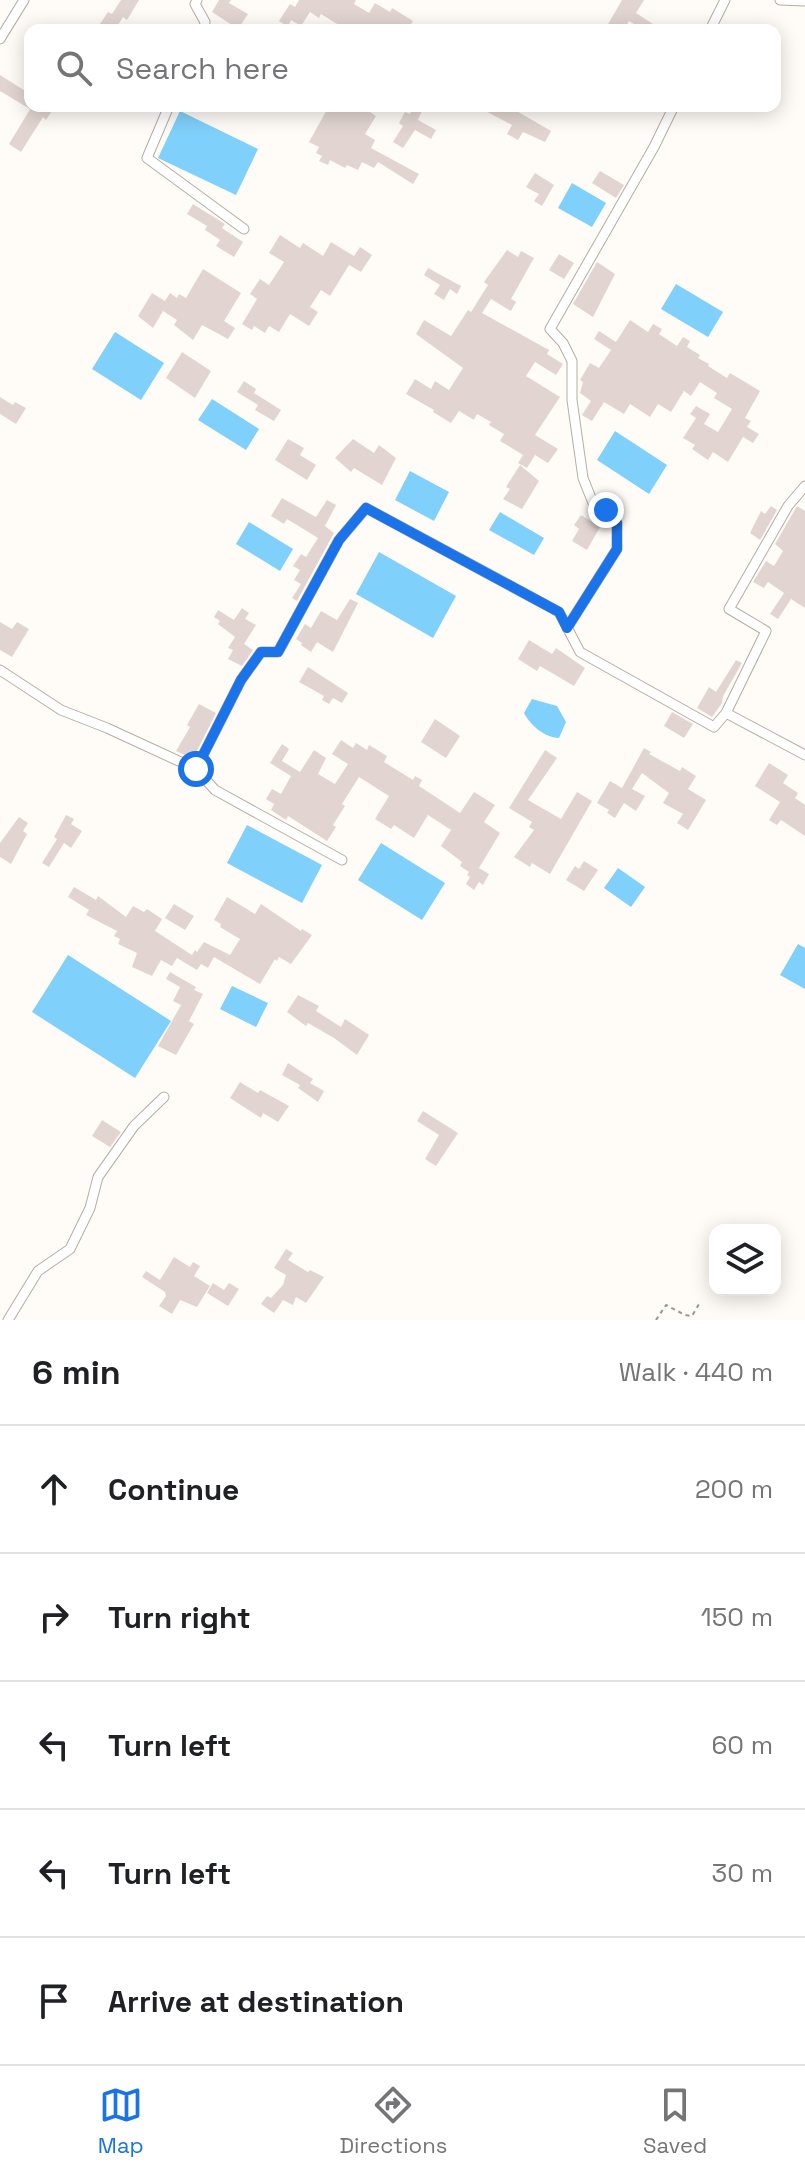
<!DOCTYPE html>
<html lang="en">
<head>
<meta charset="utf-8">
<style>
  body { margin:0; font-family:"Space Grotesk",sans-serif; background:#f2f2f2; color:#202124 }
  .controls { position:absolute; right:24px; bottom:24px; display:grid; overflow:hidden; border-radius:16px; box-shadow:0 4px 20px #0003 }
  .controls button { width:72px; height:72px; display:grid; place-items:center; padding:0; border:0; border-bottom:2px solid #e0e0e0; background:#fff; color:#202124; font:40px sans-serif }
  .stop { position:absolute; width:24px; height:24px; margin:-18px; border:6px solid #1a73e8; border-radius:50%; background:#fff }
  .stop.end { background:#1a73e8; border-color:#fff; box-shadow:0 2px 8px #0008 }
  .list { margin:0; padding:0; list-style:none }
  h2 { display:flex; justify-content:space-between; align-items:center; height:104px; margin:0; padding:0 32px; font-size:34px }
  h2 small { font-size:26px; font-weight:400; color:#757577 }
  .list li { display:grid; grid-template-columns:52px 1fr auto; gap:24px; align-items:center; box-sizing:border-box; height:128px; padding:0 32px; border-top:2px solid #e0e0e0 }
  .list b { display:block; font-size:30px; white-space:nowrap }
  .list em { font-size:26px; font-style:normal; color:#757577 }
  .icon { flex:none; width:44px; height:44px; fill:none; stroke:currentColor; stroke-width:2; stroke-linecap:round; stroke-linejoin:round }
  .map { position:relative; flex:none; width:805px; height:1320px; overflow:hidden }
  .search { position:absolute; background:#fff; box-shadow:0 4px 20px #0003; left:24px; right:24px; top:24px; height:88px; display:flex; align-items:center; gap:20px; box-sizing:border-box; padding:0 28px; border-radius:16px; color:#757577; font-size:30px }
  .sheet { height:744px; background:#fff }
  nav { display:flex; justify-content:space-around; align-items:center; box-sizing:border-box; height:112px; border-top:2px solid #e0e0e0; background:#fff; font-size:22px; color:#757577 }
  nav a { display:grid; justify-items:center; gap:4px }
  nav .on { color:#1a73e8 }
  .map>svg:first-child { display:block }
  .water { fill:#7fd0fa }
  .building { fill:#e2d5d1 }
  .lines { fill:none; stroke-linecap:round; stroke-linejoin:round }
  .street-casing { stroke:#b6ada4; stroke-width:11 }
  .path { stroke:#9a9793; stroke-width:2; stroke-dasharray:4 4; stroke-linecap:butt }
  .street { stroke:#fff; stroke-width:9 }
  .route { stroke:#1a73e8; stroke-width:10 }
</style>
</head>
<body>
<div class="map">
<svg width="805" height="1320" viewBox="0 0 805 1320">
  <rect width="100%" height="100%" fill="#fffbf7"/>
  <path class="water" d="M180 111 258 149 236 195 158 158Z
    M572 183 606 203 592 227 558 208Z
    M676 284 723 312 708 337 661 309Z
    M115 332 164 363 141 400 92 369Z
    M212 399 259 429 246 450 198 420Z
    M615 431 667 465 649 494 597 460Z
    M410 471 449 492 434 521 395 500Z
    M500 512 544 538 534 555 489 530Z
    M249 522 293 549 280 571 236 544Z
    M379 552 456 596 433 638 356 594Z
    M532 699 557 706 566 722 559 738C544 737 531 726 524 713Z
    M247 825 322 865 302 903 227 863Z
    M381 843 445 883 422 920 358 880Z
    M618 868 645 887 631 907 604 888Z
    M798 944 805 948V989L780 975Z
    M68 955 171 1021 135 1078 32 1012Z
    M232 986 268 1003 256 1027 220 1009Z"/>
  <path class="building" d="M121 0H139L127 20 123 17 115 30H96L108 12 112 14Z
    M219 0H231L229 3 248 14 238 29 212 12Z
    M299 0H356L354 4 369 13 375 3 390 12 392 8 413 21 407 30H347L321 14 319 18 310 12 301 26 291 20 288 27 279 21 290 4 295 7Z
    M622 0H644L636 13 653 24 650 30H644L629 21 624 30H607L609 27 607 26Z
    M0 75 30 94V109L0 91Z
    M32 106H55L46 120 43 117 21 152 9 144Z
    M329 106H361L376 116 365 134 375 140 371 148 419 174 413 184 378 162 374 168 362 162 358 170 347 165 345 168 330 160 328 165 319 161 322 156 316 153 319 147 309 142Z
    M414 106H424L418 120 436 130 431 139 415 130 403 148 393 142 403 126 399 123 405 112 410 114Z
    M476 106H508L551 131 545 142 523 132 518 140 507 134 512 125Z
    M600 171 624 185 616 198 592 183Z
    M535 173 554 185 542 206 534 201 539 194 526 187Z
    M193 204 225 224 222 228 243 242 234 257 216 246 220 240 205 230 207 226 187 214Z
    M280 235 300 248 303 243 323 256 331 242 354 256 360 247 372 255 361 272 349 265 330 296 321 290 310 307 318 312 309 326 290 314 279 332 269 326 265 333 254 326 252 330 242 324 257 299 250 294 260 279 269 285 284 262 269 253Z
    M507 250 518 257 521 251 534 258 511 299 516 302 511 311 491 299 482 313 549 350 547 354 563 364 556 375 535 362 526 376 560 397 535 435 558 449 548 463 535 455 527 468 518 463 523 455 500 441 504 434 489 425 491 422 477 414 474 420 459 411 451 423 433 412 434 410 406 394 415 379 431 389 435 381 449 390 463 368 416 334 424 320 451 336 468 310 471 312 488 285 484 282Z
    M559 254 574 263 564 279 549 270Z
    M597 262 615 274 593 317 573 304Z
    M428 268 461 286 457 294 450 289 444 300 434 294 440 285 424 275Z
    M203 269 241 293 224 321 235 328 228 339 202 325 193 340 174 325 177 320 163 311 153 328 138 316 152 293 165 301 170 293 177 298 179 294 186 298Z
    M630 320 648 332 653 324 662 329 659 334 677 346 683 337 690 341 687 347 700 355 698 358 709 364 708 366 727 378 730 373 760 391 745 418 751 421 747 427 759 434 753 443 743 437 728 462 713 452 708 460 692 449 695 445 683 438 696 418 690 414 696 406 710 414 704 424 718 432 732 409 714 398 717 393 700 382 691 396 684 391 671 412 658 404 650 417 630 404 624 414 604 402 592 421 582 415 591 401 580 393 583 382 580 380 590 363 599 368 611 350 594 339 599 331 616 342Z
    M182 352 211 371 195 398 166 378Z
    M244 381 256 389 254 393 281 410 274 421 255 410 258 405 237 392Z
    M0 397 13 405 15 402 26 408 16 424 0 414Z
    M288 439 304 448 300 455 316 465 307 480 275 460Z
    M353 439 374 453 379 445 396 458 382 485 354 468 351 472 335 458Z
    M520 465 539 481 522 509 503 499 510 489 506 487Z
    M282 498 316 517 327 500 336 505 325 526 334 533 297 601 292 598 301 584 294 580 300 570 293 566 301 554 306 557 318 538 287 519 284 524 271 516Z
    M771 506 777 510 760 540 750 533 761 511 765 514Z
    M797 506 805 511V608L791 599 778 619 770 614 784 593 768 582 764 588 753 582 766 561 774 566 783 551 775 544Z
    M581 515 600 527 587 550 572 541 579 529 574 525Z
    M350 599 358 603 333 652 317 642 311 652 301 645 302 643 296 639 305 624 311 628 321 611 337 620Z
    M242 608 249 613 245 619 256 625 244 644 253 650 242 666 228 659 233 650 228 648 235 637 218 624 220 621 214 617 218 610 234 620Z
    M0 622 12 629 17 622 29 629 12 657 0 650Z
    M529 640 552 654 556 648 585 668 574 686 540 666 537 671 518 659Z
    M736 660 742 663 723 696 722 703 712 717 697 708 709 687 716 692Z
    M308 667 348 693 342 703 333 698 329 704 322 700 324 696 299 682Z
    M199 704 216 713 193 759 176 751 190 727 187 725Z
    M672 712 693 724 684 738 664 726Z
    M435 719 460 736 446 758 421 742Z
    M341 740 353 748 356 743 367 750 369 745 387 756 384 762 413 780 415 776 422 780 419 786 460 813 474 792 495 805 484 822 500 833 479 868 489 874 483 885 479 882 474 890 466 884 470 877 467 875 469 872 460 866 462 862 441 846 451 830 428 815 414 838 394 825 391 829 375 819 389 796 359 777 342 804 345 806 333 825 336 827 327 841 288 816 286 820 271 810 274 804 266 799 272 789 281 794 291 776 270 763 282 744 289 749 282 761 300 772 314 750 326 758 318 774 335 784 348 764 332 754Z
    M644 748 651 752 649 754 680 771 682 767 696 776 688 789 706 800 688 830 677 823 683 814 663 803 669 793 642 773 632 789 645 796 636 811 624 803 615 818 607 813 609 810 597 803 610 781 622 788Z
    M545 750 557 758 528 800 561 819 577 792 592 801 550 874 532 863 530 867 514 857 534 830 529 827 532 822 509 808Z
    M769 763 788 775 783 783 798 793 795 798 805 805V836L781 820 777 825 769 820 780 802 755 786Z
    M66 815 74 819 71 824 82 831 71 848 64 843 49 867 42 863 57 839 54 837Z
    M19 817 28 823 23 831 27 834 11 864 0 857V843Z
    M584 861 598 870 584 891 566 880 575 866 579 869Z
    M74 887 96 900 98 896 126 917 133 906 144 912 147 909 162 919 155 931 192 955 195 950 197 952 204 942 230 955 240 939 220 927 221 924 214 920 227 897 255 914 261 904 301 931 302 929 312 935 291 964 279 957 277 961 275 959 260 984 214 957 208 968 201 964 197 970 177 958 172 966 161 960 152 976 132 967 137 953 118 944 120 939 114 936 117 931 86 915 89 910 68 897Z
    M174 904 194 916 185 930 165 918Z
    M170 972 196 987 194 990 203 994 189 1021 194 1024 176 1055 158 1046 181 1005 173 1001 180 987 166 979Z
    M298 995 319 1006 316 1011 341 1027 345 1019 369 1035 357 1055 334 1038 308 1023 306 1026 287 1012Z
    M288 1063 313 1079 310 1083 324 1091 318 1102 298 1088 300 1085 282 1075Z
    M240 1082 258 1093 260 1090 289 1106 278 1122 263 1113 261 1118 230 1098Z
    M423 1111 458 1133 436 1166 425 1159 439 1135 417 1121Z
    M102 1120 121 1132 110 1147 92 1136Z
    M286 1249 293 1253 288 1260 308 1272 310 1270 324 1277 306 1303 296 1297 293 1305 283 1300 274 1313 261 1304 267 1296 271 1298 283 1285 286 1275 274 1268Z
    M174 1257 190 1267 193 1262 200 1266 194 1276 210 1286 197 1307 180 1300 172 1314 159 1306 166 1296 165 1292 142 1277 146 1271 160 1280Z
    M213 1283 224 1290 229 1283 239 1289 228 1306 207 1293Z"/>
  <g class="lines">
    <defs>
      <path id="street" d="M197 0 195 4 205 22 204 30
        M780 0 805 1
        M710 30 725 0
        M0 39 24 0
        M169 106 147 158 244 229
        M805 486 788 506 729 609 766 631 726 713 805 755
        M567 628 617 549V523L606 510 593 503 583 478 572 400V361L563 343 550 329 654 147 674 106
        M0 670 61 710 107 728 196 769 215 790 342 860
        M196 769 241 680 261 652H278L339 540 366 508 559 612 580 652 714 727 726 713
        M8 1320 38 1271 70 1249 90 1208 98 1177 134 1126 164 1097"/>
    </defs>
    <use href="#street" class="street-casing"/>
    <path class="path" d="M656 1320 666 1305 685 1315 692 1316 699 1304"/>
    <use href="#street" class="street"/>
  </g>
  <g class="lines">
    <path class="route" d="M196 769 241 680 261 652H278L339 540 366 508 559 612 567 628 617 549V523L606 510"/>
  </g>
</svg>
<div class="controls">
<button><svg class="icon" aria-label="layers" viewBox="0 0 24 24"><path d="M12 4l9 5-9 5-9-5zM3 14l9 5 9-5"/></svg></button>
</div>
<div class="stop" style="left:196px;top:769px"></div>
<div class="stop end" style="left:606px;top:510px"></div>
<div class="search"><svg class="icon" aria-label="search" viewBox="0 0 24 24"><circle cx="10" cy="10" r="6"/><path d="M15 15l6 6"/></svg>Search here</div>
</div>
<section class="sheet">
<h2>6 min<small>Walk · 440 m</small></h2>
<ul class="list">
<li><svg class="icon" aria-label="ahead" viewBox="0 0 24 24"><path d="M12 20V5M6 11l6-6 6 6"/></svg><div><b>Continue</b></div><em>200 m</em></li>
<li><svg class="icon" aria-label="right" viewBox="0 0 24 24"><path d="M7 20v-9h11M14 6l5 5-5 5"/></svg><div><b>Turn right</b></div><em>150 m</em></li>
<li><svg class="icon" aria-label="left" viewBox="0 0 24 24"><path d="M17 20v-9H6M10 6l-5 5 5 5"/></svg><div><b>Turn left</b></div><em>60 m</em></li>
<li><svg class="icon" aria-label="left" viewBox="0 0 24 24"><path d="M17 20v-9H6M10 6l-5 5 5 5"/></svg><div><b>Turn left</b></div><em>30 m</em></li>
<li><svg class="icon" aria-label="arrive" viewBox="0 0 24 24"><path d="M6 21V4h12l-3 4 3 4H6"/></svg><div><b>Arrive at destination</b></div></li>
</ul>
</section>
<nav>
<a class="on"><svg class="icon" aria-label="map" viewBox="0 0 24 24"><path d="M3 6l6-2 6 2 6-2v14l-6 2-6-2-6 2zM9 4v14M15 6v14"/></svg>Map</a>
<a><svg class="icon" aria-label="directions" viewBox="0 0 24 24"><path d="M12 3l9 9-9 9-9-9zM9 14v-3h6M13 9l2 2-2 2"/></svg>Directions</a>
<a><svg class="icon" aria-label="saved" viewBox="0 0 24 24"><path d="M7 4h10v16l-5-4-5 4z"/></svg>Saved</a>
</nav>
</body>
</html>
